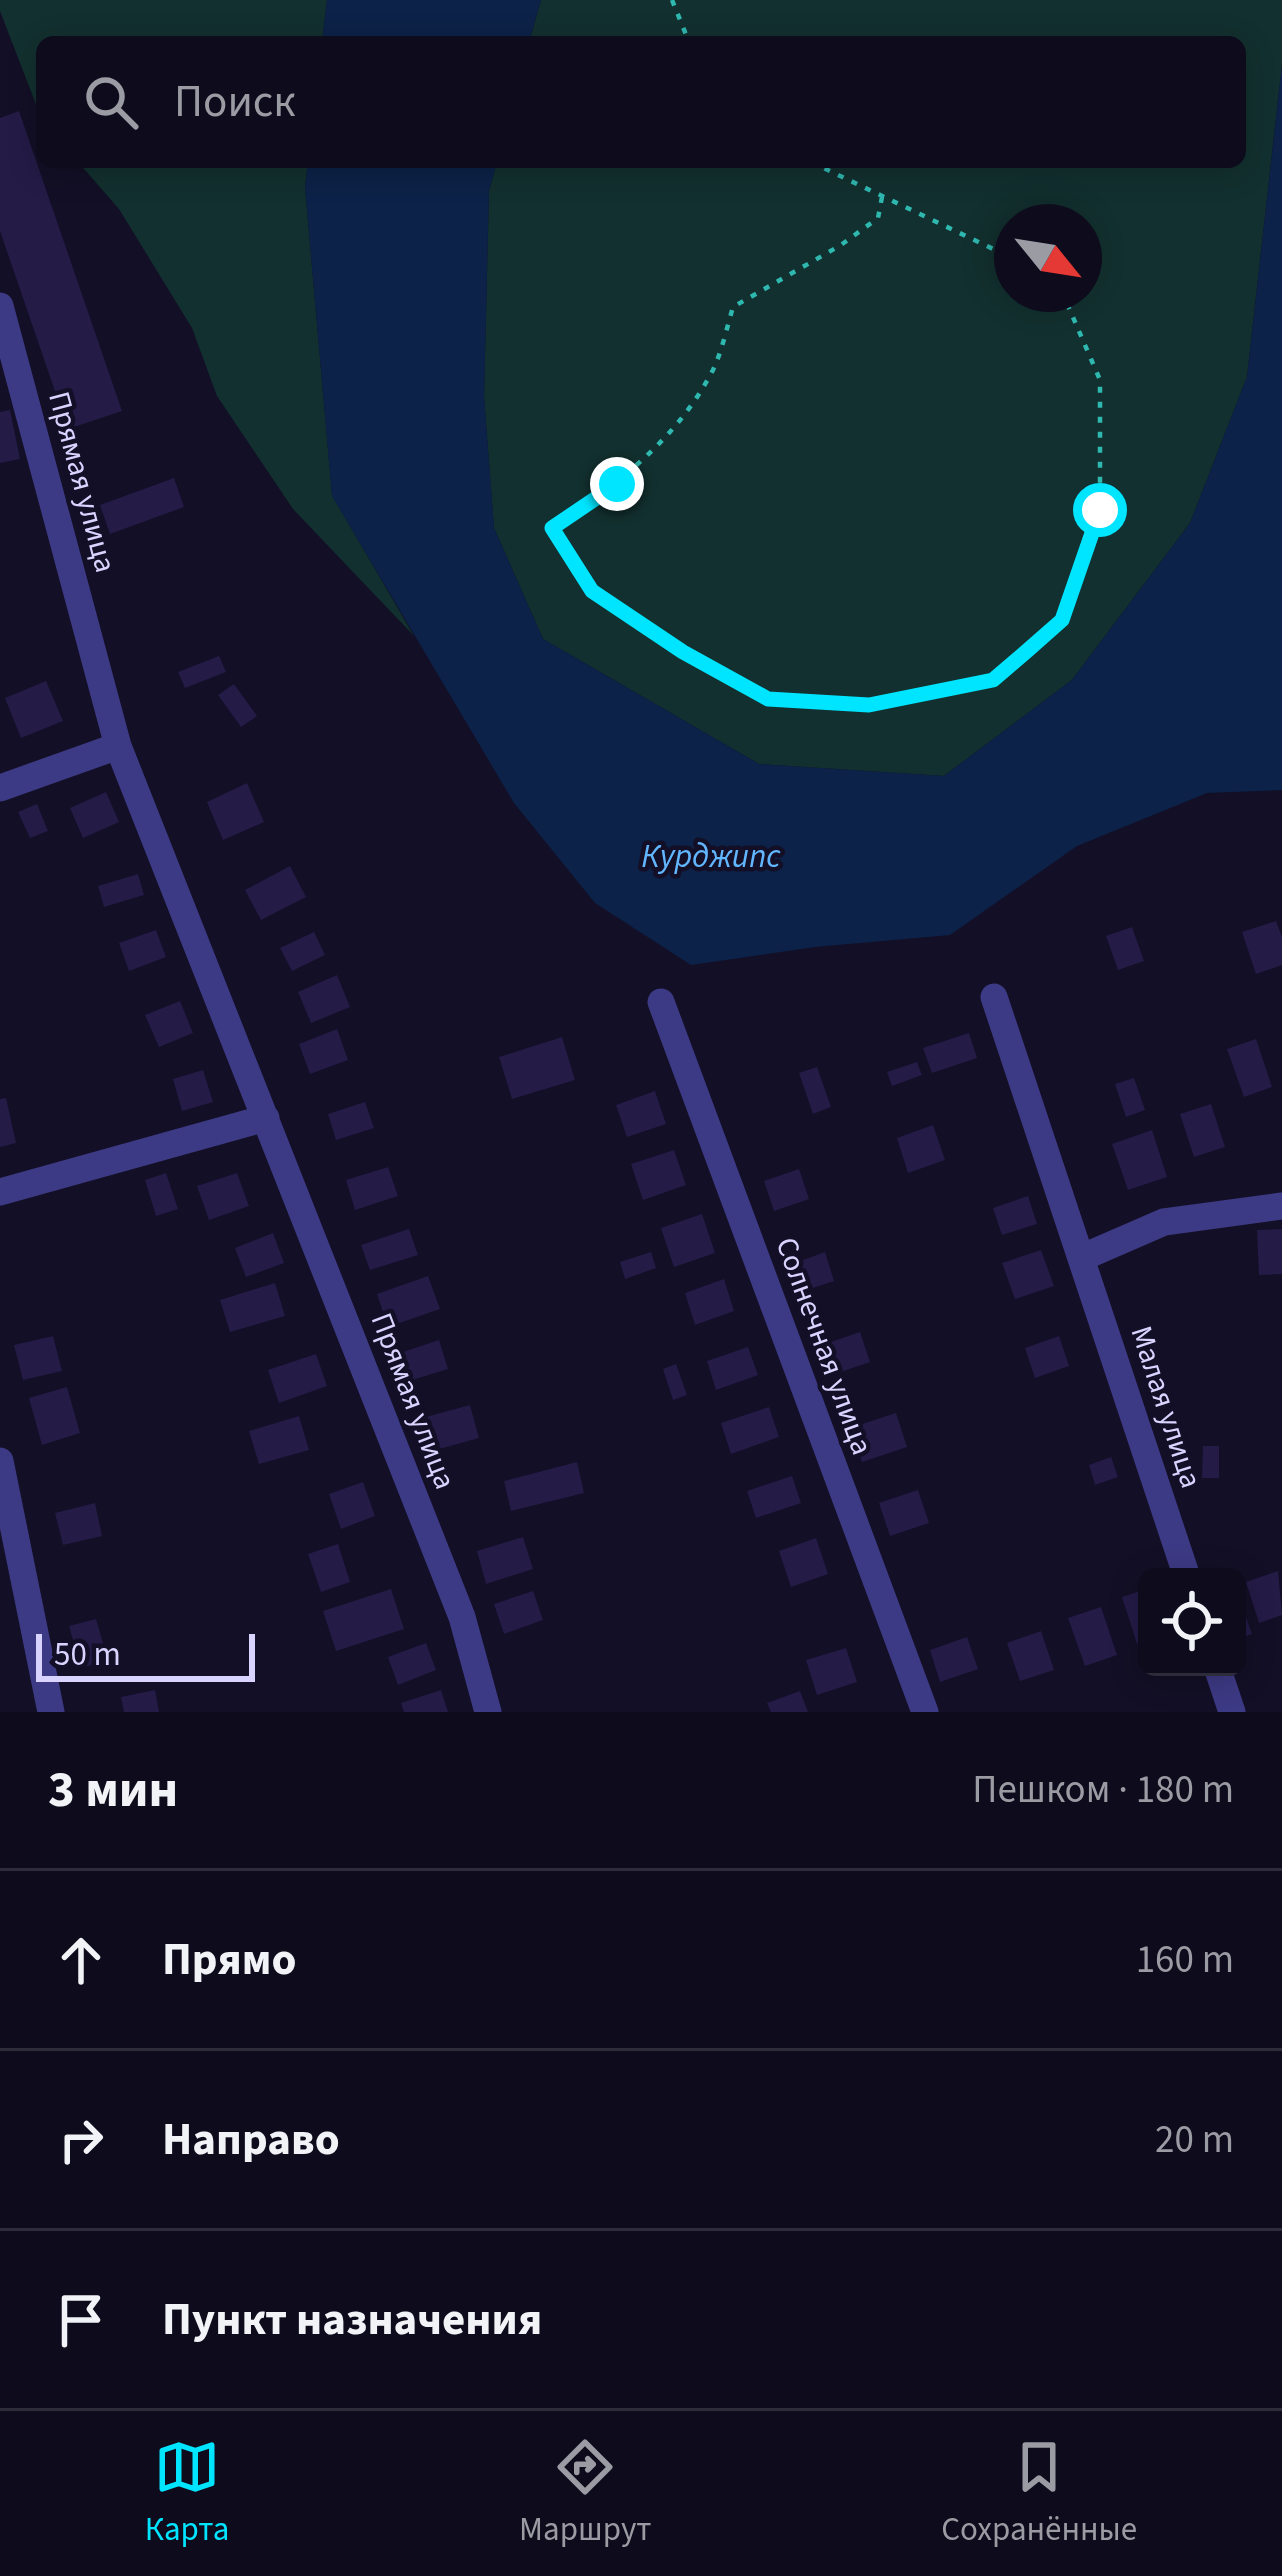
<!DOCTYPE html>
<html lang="ru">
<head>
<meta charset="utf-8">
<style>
  body { margin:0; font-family:"Source Sans 3",sans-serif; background:#171425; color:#f1f3f6 }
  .controls { position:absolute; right:36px; bottom:36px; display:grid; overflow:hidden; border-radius:18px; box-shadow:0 6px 30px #0003 }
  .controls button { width:108px; height:108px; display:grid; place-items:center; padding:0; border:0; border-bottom:3px solid #2e2b3b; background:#0e0b1c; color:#f1f3f6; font:60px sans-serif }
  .compass { position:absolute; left:994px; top:204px; width:108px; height:108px; border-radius:50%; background:#0e0b1c; box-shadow:0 6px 30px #0003; rotate:120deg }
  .scale { position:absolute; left:36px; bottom:30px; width:219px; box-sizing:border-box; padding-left:12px; border:6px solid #d9d4ff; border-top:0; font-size:33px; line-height:42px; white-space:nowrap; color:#d9d4ff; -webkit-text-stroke:9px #130f26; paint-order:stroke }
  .stop { position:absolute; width:36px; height:36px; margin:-27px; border:9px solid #00e5ff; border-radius:50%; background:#fff }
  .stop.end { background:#00e5ff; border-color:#fff; box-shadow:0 3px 12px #0008 }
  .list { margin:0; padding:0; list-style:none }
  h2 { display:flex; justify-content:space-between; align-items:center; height:156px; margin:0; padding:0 48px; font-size:51px }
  h2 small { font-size:39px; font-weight:400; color:#9b9ba3 }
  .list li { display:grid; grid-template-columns:78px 1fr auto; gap:36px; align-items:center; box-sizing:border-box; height:180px; padding:0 48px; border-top:3px solid #2e2b3b }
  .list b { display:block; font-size:45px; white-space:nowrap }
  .list em { font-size:39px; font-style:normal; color:#9b9ba3 }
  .icon { flex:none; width:66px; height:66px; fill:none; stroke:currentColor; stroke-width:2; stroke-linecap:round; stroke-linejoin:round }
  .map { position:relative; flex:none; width:1282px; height:1712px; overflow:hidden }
  .search { position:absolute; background:#0e0b1c; box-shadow:0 6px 30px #0003; left:36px; right:36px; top:36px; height:132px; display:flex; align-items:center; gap:30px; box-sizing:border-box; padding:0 42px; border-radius:18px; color:#9b9ba3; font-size:45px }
  .sheet { height:696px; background:#0e0b1c }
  nav { display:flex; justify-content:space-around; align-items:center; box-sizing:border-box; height:168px; border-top:3px solid #2e2b3b; background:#0e0b1c; font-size:33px; color:#9b9ba3 }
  nav a { display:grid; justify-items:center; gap:6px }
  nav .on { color:#00e5ff }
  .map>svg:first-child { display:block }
  .green { fill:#12302f; fill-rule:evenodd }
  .water { fill:#0c2248 }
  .building { fill:#241b47 }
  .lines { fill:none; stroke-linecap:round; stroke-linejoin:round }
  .path { stroke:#2fb8b0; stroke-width:4.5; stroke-dasharray:6 9; stroke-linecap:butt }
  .street { stroke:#3d3a85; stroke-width:27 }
  .route { stroke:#00e5ff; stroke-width:15 }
  .labels { text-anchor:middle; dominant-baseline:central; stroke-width:9; stroke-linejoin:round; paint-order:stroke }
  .street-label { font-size:30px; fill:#d9d4ff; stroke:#130f26 }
  .water-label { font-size:33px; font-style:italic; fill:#62b6ff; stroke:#130f26 }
</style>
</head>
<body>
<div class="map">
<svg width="1282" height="1712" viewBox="0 0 1282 1712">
  <rect width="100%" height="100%" fill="#130f26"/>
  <path class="green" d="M0 0H327L322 42H42V120L0 11Z
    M541 0H1282V64L1247 377 1190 523 1072 680 944 776 759 764 543 639 494 528 484 397 489 191 497 162H1240V42H529ZM1012 222H1084V294H1012Z
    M78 162H308L305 187 332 495 414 636 293 509 217 396 192 328 119 209Z"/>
  <path class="water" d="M327 0H541L529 42H322Z
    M1282 64V790L1207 793 1077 846 950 935 815 947 691 965 595 903 514 803 332 496 305 187 308 162H497L489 191 484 397 494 528 543 639 759 764 944 776 1072 680 1190 523 1247 377Z"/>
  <path class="building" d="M19 111 122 411 68 429 0 231V118Z
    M10 410 20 459 0 463V412Z
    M174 478 184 507 110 534 100 505Z
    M219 656 226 672 185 688 178 672Z
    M46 681 63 721 21 738 5 698Z
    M234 684 257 716 241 727 218 695Z
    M247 783 264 822 223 840 207 802Z
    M106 792 119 822 83 838 70 808Z
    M37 804 48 831 30 838 18 812Z
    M290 866 306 897 261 920 245 890Z
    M138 874 144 895 104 907 98 886Z
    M1276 921 1282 937V965L1256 974 1242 932Z
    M1132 927 1144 961 1118 970 1106 936Z
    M156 930 166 957 129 971 119 943Z
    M314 932 325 955 292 971 280 948Z
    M337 975 350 1007 311 1023 298 992Z
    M180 1001 193 1033 159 1047 145 1015Z
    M337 1029 348 1060 310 1074 299 1044Z
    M969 1033 977 1058 932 1073 923 1048Z
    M562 1037 575 1080 512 1099 499 1057Z
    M1256 1039 1272 1087 1244 1097 1227 1049Z
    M917 1062 922 1075 892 1086 887 1072Z
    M817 1067 831 1107 813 1114 799 1073Z
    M203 1070 213 1102 182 1111 173 1079Z
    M1134 1078 1145 1110 1126 1117 1115 1084Z
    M655 1091 666 1124 627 1137 616 1105Z
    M6 1098 16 1143 0 1147V1099Z
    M365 1102 374 1128 336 1140 328 1114Z
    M1211 1104 1225 1147 1194 1157 1180 1114Z
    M933 1125 945 1160 908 1173 897 1138Z
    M1152 1130 1167 1177 1128 1190 1112 1144Z
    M674 1150 686 1185 643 1200 631 1164Z
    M388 1167 398 1196 355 1210 346 1180Z
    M799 1169 809 1199 774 1211 764 1181Z
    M166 1173 178 1209 156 1216 145 1180Z
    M237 1173 249 1206 209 1220 197 1186Z
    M1028 1196 1037 1224 1002 1235 993 1208Z
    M702 1214 715 1253 674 1267 661 1228Z
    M409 1229 418 1255 370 1270 361 1245Z
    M1282 1229V1274L1259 1275 1257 1230Z
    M273 1233 284 1263 246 1277 235 1248Z
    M1041 1250 1054 1286 1015 1299 1002 1263Z
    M651 1252 656 1268 625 1279 620 1262Z
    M825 1252 834 1281 801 1292 792 1264Z
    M428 1276 440 1309 388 1327 377 1294Z
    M724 1279 734 1311 695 1325 685 1293Z
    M275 1283 285 1316 230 1332 220 1300Z
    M860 1332 870 1362 829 1376 819 1346Z
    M53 1336 62 1371 23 1380 14 1345Z
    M1059 1336 1069 1366 1035 1378 1025 1348Z
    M439 1340 448 1369 412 1380 403 1352Z
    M748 1347 758 1375 716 1390 707 1361Z
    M316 1354 327 1386 279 1403 268 1370Z
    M676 1364 687 1395 673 1400 663 1369Z
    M67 1387 80 1433 42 1445 29 1398Z
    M470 1405 479 1438 432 1451 422 1418Z
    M769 1407 779 1437 731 1454 721 1423Z
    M896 1413 907 1447 862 1462 850 1428Z
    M299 1416 309 1450 259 1464 249 1431Z
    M1203 1446H1219V1478H1202Z
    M1111 1457 1118 1477 1095 1485 1089 1465Z
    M577 1462 584 1493 511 1511 504 1481Z
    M792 1476 801 1503 756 1518 747 1491Z
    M363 1482 375 1516 341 1529 329 1494Z
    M918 1490 929 1523 890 1536 879 1503Z
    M95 1503 102 1536 63 1545 55 1513Z
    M523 1537 533 1569 486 1584 477 1551Z
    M816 1538 828 1574 791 1587 779 1551Z
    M338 1544 350 1582 321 1592 308 1554Z
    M1278 1571 1282 1615 1259 1623 1246 1582Z
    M391 1589 404 1629 336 1651 323 1611Z
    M1147 1589V1640L1137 1644 1122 1597Z
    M533 1591 543 1620 504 1634 494 1604Z
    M1237 1592 1252 1634 1237 1639Z
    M1101 1607 1117 1655 1085 1666 1068 1618Z
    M96 1619 108 1660 81 1668 69 1626Z
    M1041 1631 1054 1670 1020 1681 1007 1643Z
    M967 1637 978 1669 940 1682 930 1650Z
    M426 1643 436 1670 398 1685 388 1657Z
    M846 1648 857 1682 817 1695 806 1660Z
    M155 1690 159 1712H124L121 1697Z
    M441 1690 448 1712H404L401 1703Z
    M800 1691 808 1712H771L767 1703Z"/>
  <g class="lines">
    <path class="path" d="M672 0 689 42
      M811 162 1012 258
      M882 197 878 218 841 245 733 307C727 327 722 351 713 370 676 441 616 485 552 528L592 591 683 652 768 699 869 705 993 680 1062 620 1100 510V380L1063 294"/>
    <path class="street" d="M0 306 118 746 462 1617 488 1712
      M0 788 118 746
      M994 997 1187 1577
      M661 1002 925 1712
      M0 1192 266 1118
      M1081 1258 1164 1222 1282 1206
      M0 1461 51 1712
      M1217 1667 1232 1712"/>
  </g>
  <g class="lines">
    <path class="route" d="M617 484 552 528 592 591 683 652 768 699 869 705 993 680 1028 650 1062 620 1100 510"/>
  </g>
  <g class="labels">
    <g class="street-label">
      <text transform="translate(82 482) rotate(75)">Прямая улица</text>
      <text transform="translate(824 1346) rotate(70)">Солнечная улица</text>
      <text transform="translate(413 1401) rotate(69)">Прямая улица</text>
      <text transform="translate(1166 1407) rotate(72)">Малая улица</text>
    </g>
    <g class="water-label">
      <text x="711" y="856">Курджипс</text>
    </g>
  </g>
</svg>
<div class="controls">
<button><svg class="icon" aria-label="locate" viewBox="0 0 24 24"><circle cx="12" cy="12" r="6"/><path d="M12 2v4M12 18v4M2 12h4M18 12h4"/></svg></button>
</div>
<svg class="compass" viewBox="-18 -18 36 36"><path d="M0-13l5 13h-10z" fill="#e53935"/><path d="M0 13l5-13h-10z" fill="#9b9ba3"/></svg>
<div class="scale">50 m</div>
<div class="stop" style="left:1100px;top:510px"></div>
<div class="stop end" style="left:617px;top:484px"></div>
<div class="search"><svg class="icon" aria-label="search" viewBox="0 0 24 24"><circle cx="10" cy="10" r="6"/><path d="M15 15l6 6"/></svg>Поиск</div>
</div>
<section class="sheet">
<h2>3 мин<small>Пешком · 180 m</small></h2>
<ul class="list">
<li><svg class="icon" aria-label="ahead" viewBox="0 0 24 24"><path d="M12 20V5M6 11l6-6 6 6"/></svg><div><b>Прямо</b></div><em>160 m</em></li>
<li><svg class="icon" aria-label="right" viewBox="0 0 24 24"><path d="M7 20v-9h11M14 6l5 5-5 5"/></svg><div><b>Направо</b></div><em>20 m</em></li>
<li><svg class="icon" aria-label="arrive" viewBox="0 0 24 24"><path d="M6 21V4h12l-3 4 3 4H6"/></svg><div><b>Пункт назначения</b></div></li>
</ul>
</section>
<nav>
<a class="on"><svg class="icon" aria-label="map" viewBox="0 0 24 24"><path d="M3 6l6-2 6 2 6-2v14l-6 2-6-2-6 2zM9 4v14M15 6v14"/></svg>Карта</a>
<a><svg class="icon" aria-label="directions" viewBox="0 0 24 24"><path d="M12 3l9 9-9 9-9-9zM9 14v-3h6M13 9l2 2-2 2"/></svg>Маршрут</a>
<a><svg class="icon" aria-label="saved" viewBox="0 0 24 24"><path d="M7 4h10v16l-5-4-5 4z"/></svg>Сохранённые</a>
</nav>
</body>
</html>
